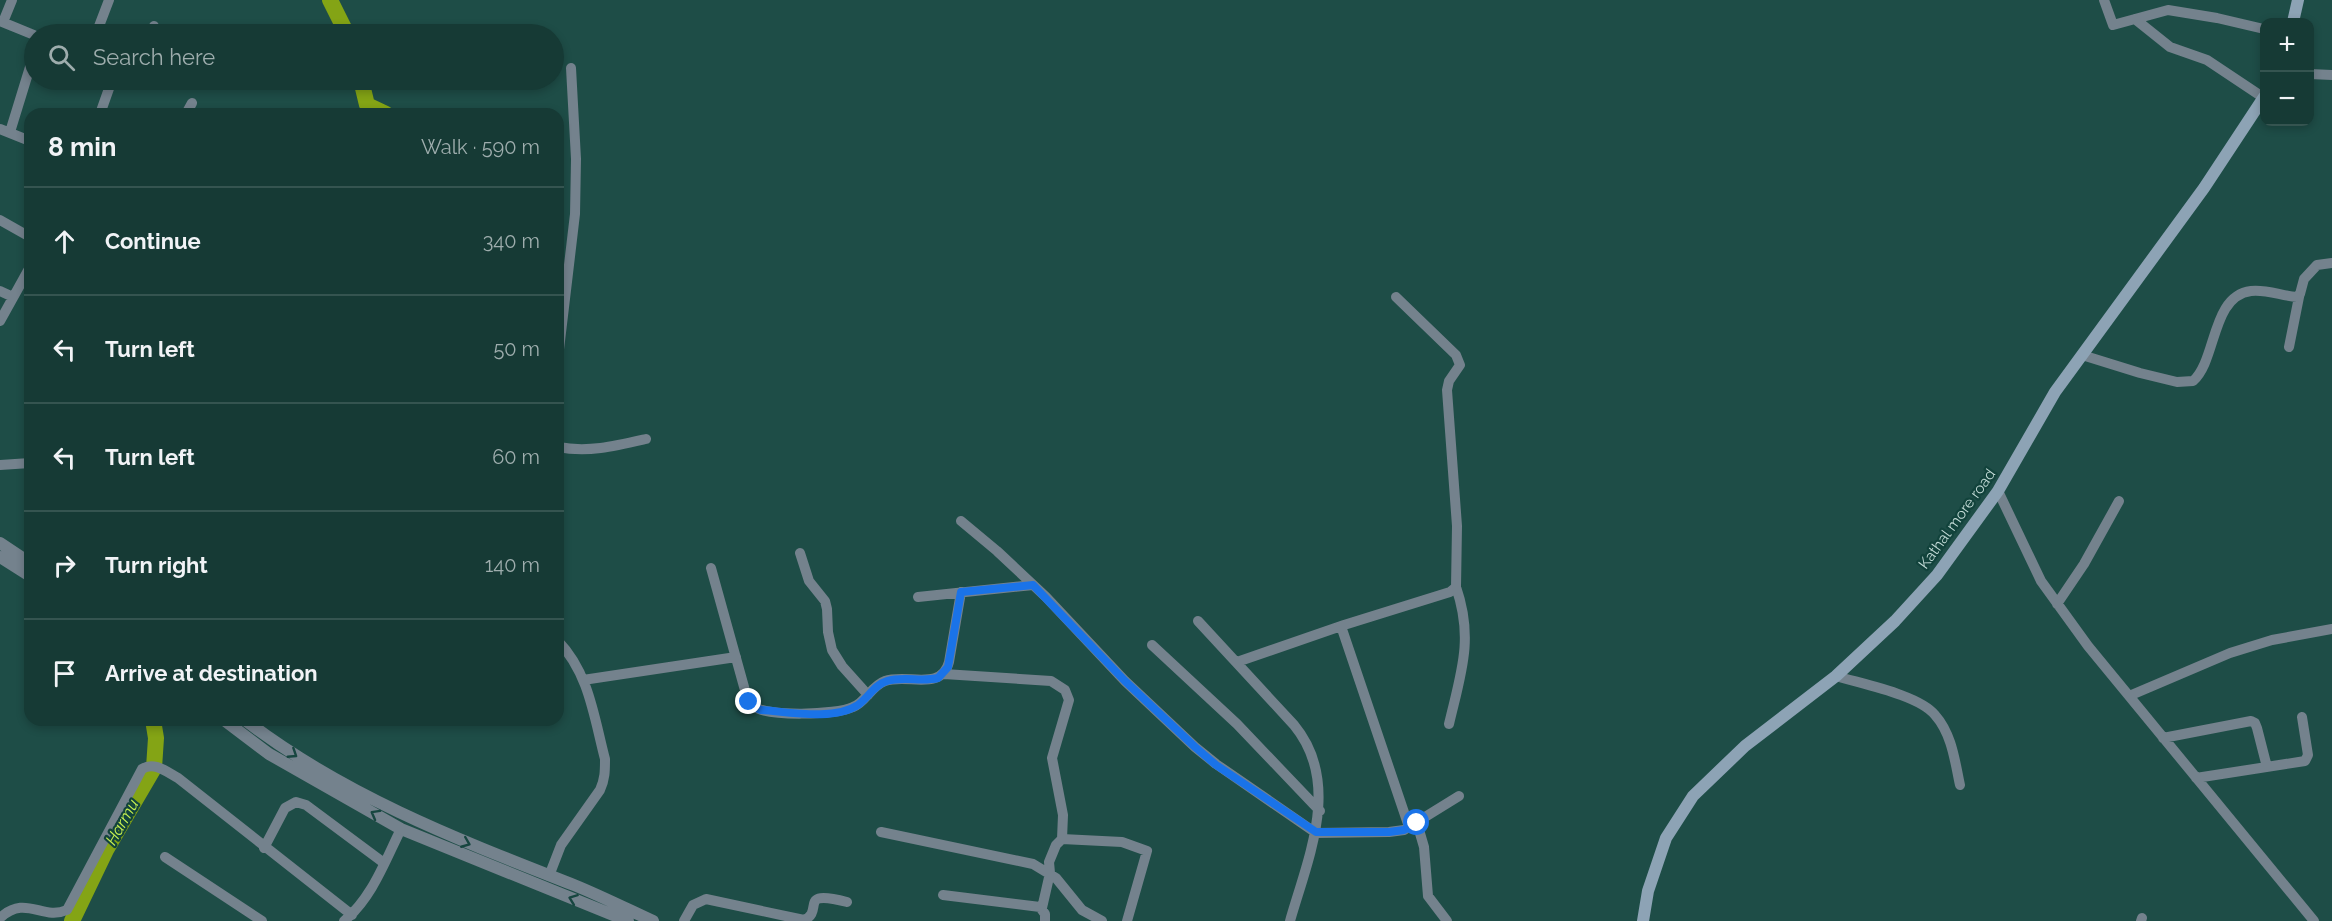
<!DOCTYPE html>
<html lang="en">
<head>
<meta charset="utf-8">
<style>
  body { margin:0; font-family:Raleway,sans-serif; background:#234541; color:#f1f3f6 }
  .controls { position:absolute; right:18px; top:18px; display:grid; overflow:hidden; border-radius:12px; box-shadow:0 3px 9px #0003 }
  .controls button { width:54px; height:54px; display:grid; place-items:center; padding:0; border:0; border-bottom:2px solid #355450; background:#163a35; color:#f1f3f6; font:30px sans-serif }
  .stop { position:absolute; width:18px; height:18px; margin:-14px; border:4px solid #1a73e8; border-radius:50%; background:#fff }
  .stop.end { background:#1a73e8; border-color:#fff; box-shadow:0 2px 6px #0008 }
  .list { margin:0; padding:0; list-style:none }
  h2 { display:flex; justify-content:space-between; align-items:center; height:78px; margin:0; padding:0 24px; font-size:26px }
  h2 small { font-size:20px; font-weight:400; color:#9eadad }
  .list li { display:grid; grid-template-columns:39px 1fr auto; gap:18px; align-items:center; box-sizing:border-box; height:108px; padding:0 24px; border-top:2px solid #355450 }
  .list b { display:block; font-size:22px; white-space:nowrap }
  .list em { font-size:20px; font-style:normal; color:#9eadad }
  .icon { flex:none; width:33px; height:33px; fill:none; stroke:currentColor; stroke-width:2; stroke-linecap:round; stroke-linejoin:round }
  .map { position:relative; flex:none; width:2332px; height:921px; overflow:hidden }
  .search { position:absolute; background:#163a35; box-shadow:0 3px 9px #0003; left:24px; top:24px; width:540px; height:66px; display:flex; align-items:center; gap:15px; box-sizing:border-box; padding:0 21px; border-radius:33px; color:#9eadad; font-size:22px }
  .panel { position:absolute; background:#163a35; box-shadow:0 3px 9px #0003; left:24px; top:108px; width:540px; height:618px; border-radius:18px }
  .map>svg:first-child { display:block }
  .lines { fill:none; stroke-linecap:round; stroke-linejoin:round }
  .river { stroke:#84a415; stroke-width:16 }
  .minor { stroke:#74828d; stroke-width:10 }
  .tertiary { stroke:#74828d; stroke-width:12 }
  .secondary { stroke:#8da3b5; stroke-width:12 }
  .oneway { stroke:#174640 }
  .route { stroke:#1a73e8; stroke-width:8 }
  .labels { text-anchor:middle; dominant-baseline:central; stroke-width:4.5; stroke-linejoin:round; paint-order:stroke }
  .street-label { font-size:15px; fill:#c3dbd7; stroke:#12433c }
  .water-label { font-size:16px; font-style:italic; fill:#c9f251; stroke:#12433c }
</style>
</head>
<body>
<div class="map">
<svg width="2332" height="921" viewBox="0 0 2332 921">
  <rect width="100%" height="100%" fill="#1e4d47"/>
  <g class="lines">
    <path class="river" d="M330 0 347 34
      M361 80 367 105 386 114
      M72 921 106 850 154 768 156 738 153 720"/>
    <path class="minor" d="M2104 0 2113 25 2168 10 2217 18 2264 29
      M2135 19 2170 47 2207 60 2264 98
      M0 21 34 35
      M3 22 12 0
      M96 34 109 0
      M150 34 154 26
      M2310 74 2332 75
      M100 114 112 80
      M186 114 192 103
      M0 129 30 141
      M10 132 34 54
      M0 220 30 237
      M0 291 13 297
      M1396 297 1456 355 1460 365 1449 381 1447 390 1457 526 1456 587 1450 592 1344 625 1342 629 1409 827
      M0 321 30 267
      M2289 347 2299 297
      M2082 355 2140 373 2177 382 2193 381C2217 360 2211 296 2251 291 2266 289 2282 296 2297 297L2300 294 2304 279 2317 265 2332 263
      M558 358 575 214 576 159 571 68
      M558 447C588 453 616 446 646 439
      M0 465 30 463
      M1998 491 2041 581 2088 646 2314 921
      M961 521 997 551 1046 597 1125 681 1195 747 1216 764 1316 833 1389 832 1404 830 1459 796
      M800 553 809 581 825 601 827 609 828 632 832 650 842 666 868 695
      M711 568 746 694C748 698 749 703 753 706 766 717 836 715 853 707 866 702 871 686 885 681 907 673 941 692 949 662L961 592
      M918 597 1033 585
      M2057 604 2084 564 2119 501
      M1198 621 1294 725C1342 783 1308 858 1290 921
      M1152 645 1237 724 1320 811
      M1237 662 1344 625
      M944 674 1051 681 1065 690 1069 700 1052 758 1063 815 1062 839 1056 845 1049 862 1050 873 1042 908
      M1836 676C1862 684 1919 695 1935 715 1952 734 1955 762 1960 785
      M583 680 736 657
      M2129 696 2230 653 2272 640 2332 629
      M1449 724C1461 673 1474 639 1456 587
      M2163 738 2251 721 2255 723 2257 728 2267 767
      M2196 778 2305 761 2308 755 2302 717
      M1417 823 1424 847 1428 896 1447 921
      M881 832 1033 864 1056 878 1082 910 1102 921
      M1062 839 1122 842 1147 851 1127 921
      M264 848 285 808 296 802 306 805 384 863
      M165 857 262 921
      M549 876 561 845 600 790C605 779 605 771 605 759 594 717 589 673 558 641
      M943 895 1040 907 1045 914V921
      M0 918C26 894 42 921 67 910L142 769C154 761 167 772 178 778L352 915
      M344 921C372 898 385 861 401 829
      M684 921 693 905 706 899 804 920C825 911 796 889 847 902
      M2141 921 2142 918"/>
    <path class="tertiary" d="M0 543 30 563
      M0 557 30 576
      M224 720 269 754 401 829 628 921
      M245 720C344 796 459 840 574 885 601 896 627 909 653 921"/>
    <path class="secondary" d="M2293 22 2298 0
      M1643 921 1648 891 1666 838 1693 796 1745 746 1836 676 1895 621 1937 575 1998 491 2055 392 2204 188 2264 97"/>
  </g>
  <defs><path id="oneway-chevron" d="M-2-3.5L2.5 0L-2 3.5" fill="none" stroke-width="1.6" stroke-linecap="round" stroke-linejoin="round" transform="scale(1.5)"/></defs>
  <g class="oneway">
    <use href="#oneway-chevron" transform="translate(293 754) rotate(33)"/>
    <use href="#oneway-chevron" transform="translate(375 814) rotate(-151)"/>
    <use href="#oneway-chevron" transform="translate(466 843) rotate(22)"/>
    <use href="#oneway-chevron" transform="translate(573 899) rotate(-159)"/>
  </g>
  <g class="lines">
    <path class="route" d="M749 702 754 707 761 710C789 712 834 721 858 705 869 697 874 685 887 681 903 676 922 682 938 678L948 667 961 592 1033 585 1125 681 1195 747 1216 765 1316 832H1389L1404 830 1417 823"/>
  </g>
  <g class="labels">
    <g class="street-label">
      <text transform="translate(1957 519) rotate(-54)">Kathal more road</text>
    </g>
    <g class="water-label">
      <text transform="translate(122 822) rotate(-60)">Harmu</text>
    </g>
  </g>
</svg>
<div class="controls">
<button>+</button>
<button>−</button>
</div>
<div class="stop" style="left:1417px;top:823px"></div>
<div class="stop end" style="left:749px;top:702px"></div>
<div class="search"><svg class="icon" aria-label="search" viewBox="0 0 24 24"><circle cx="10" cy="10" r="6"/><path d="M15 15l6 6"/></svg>Search here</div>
<section class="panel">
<h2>8 min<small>Walk · 590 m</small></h2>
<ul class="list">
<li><svg class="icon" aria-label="ahead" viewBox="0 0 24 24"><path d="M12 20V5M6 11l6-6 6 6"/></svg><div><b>Continue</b></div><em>340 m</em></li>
<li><svg class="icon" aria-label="left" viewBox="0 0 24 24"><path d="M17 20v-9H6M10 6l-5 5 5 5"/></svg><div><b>Turn left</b></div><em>50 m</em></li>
<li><svg class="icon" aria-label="left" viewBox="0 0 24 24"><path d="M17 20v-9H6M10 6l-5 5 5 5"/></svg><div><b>Turn left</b></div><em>60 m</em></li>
<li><svg class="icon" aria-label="right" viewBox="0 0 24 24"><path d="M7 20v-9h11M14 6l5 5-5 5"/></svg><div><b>Turn right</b></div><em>140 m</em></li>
<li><svg class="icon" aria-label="arrive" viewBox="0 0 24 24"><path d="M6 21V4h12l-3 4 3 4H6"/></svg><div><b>Arrive at destination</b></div></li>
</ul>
</section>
</div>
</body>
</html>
